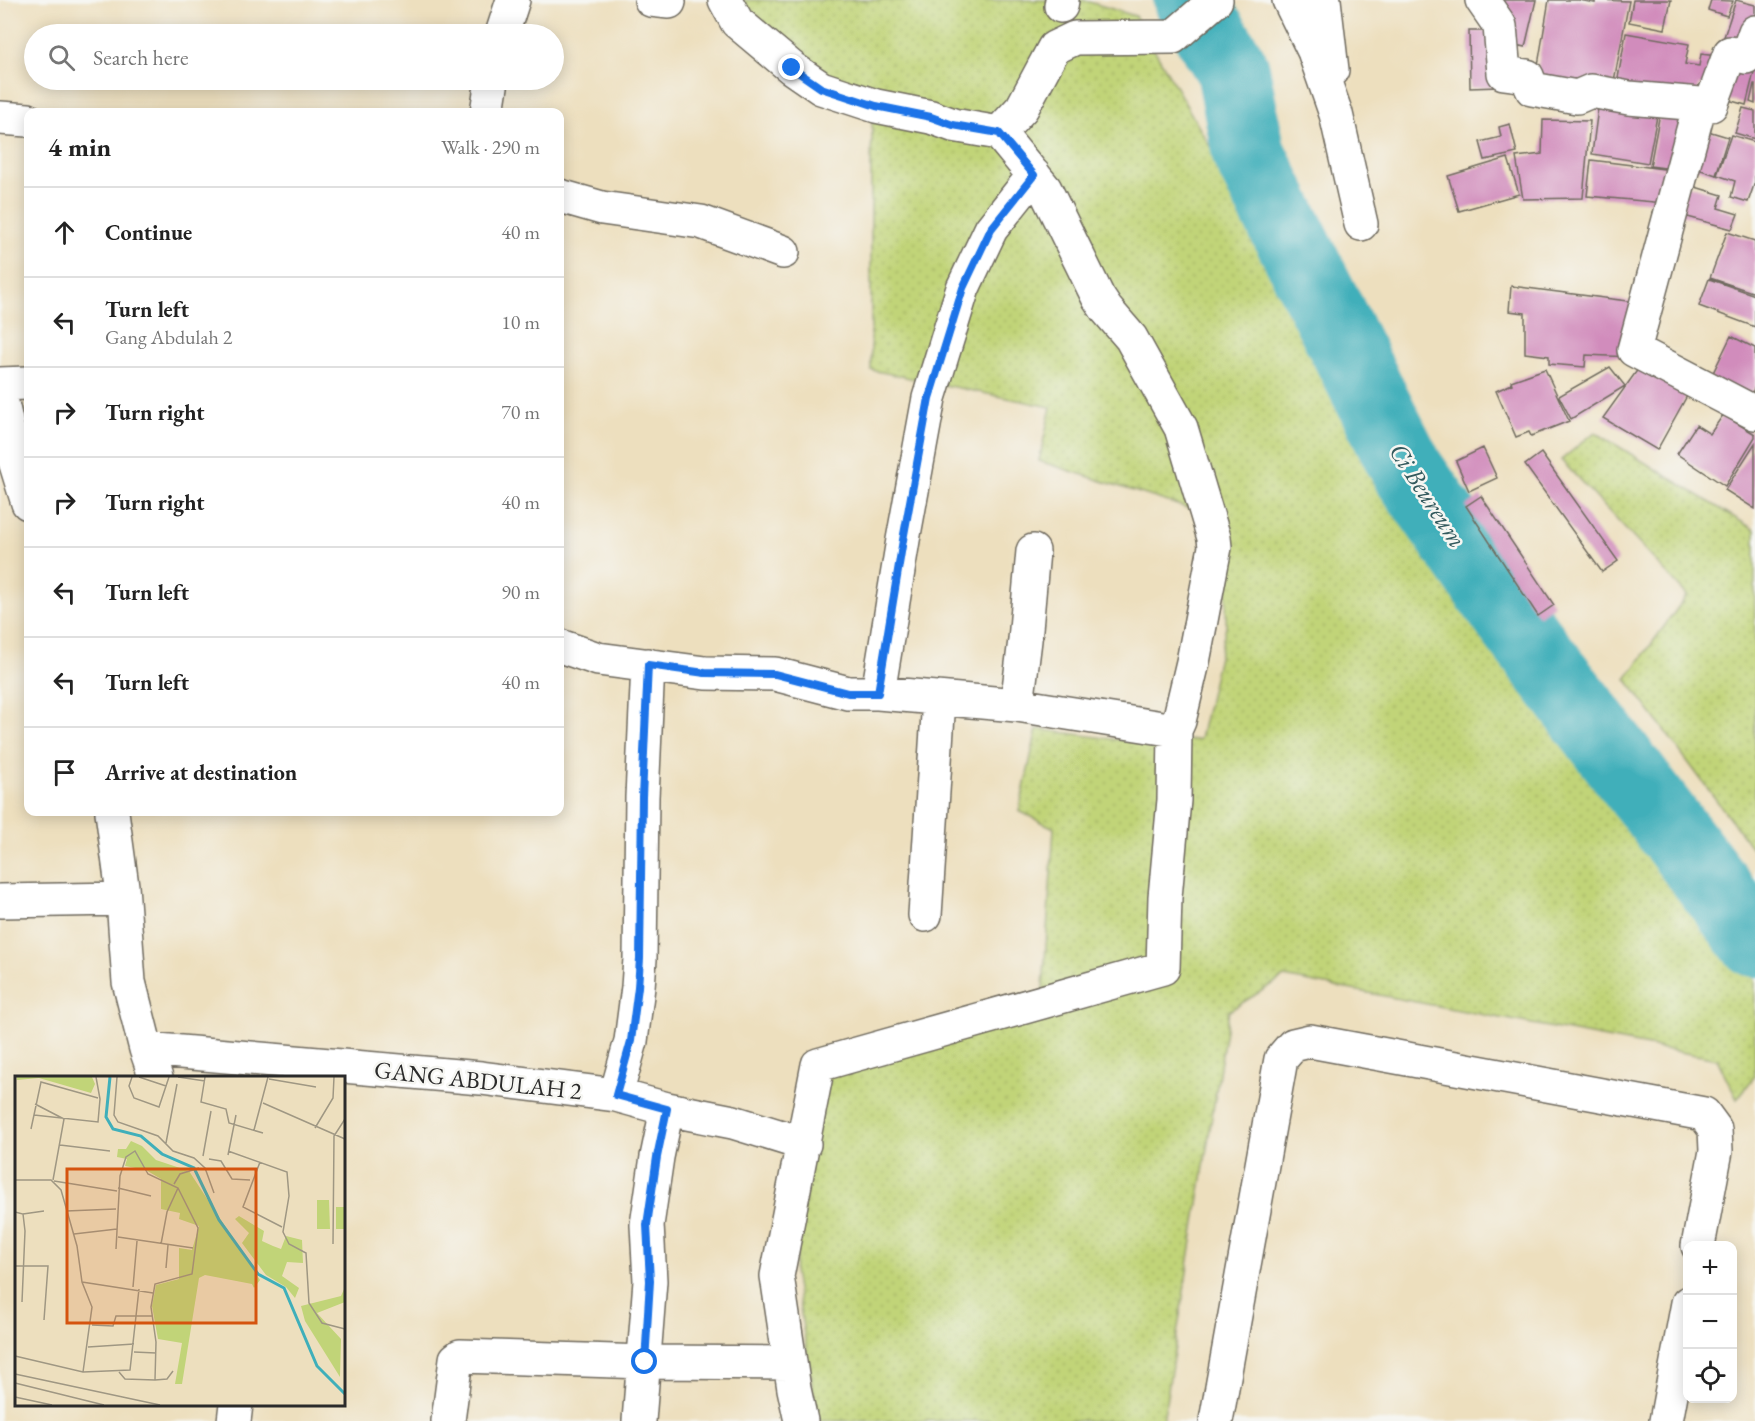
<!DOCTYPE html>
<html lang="en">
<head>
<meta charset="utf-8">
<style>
  body { margin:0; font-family:"EB Garamond",serif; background:#f2f2f2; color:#222 }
  .controls { position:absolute; right:18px; bottom:18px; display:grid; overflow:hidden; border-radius:12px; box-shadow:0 3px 15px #0003 }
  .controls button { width:54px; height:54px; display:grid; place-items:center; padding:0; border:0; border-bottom:2px solid #e0e0e0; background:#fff; color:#222; font:30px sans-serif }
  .stop { position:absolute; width:18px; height:18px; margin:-14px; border:4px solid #1a73e8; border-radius:50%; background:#fff }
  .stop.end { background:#1a73e8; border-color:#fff; box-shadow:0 2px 6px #0008 }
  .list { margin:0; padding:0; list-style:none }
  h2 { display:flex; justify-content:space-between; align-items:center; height:78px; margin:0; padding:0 24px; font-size:26px }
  h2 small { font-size:20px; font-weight:400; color:#767676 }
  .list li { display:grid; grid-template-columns:39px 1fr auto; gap:18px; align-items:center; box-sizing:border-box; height:90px; padding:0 24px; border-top:2px solid #e0e0e0 }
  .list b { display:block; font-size:22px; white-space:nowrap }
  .list p { margin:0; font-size:20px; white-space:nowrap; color:#767676 }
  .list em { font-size:20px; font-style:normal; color:#767676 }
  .icon { flex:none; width:33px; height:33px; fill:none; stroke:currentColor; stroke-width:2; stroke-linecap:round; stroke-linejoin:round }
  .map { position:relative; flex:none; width:1755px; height:1421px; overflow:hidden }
  .search { position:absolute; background:#fff; box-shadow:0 3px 15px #0003; left:24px; top:24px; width:540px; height:66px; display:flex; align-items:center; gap:15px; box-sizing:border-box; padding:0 21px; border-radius:33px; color:#767676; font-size:22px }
  .panel { position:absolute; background:#fff; box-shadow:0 3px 15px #0003; left:24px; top:108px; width:540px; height:708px; border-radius:12px }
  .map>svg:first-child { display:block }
  .grass { fill:url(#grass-dots); stroke:#768052; stroke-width:1.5 }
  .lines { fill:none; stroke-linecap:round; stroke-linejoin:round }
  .river { stroke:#3fafba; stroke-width:74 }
  .building { fill:#d18cbc }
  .minor-casing { stroke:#6f6a5e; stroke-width:36 }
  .minor { stroke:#fff; stroke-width:33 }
  .route { stroke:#1a73e8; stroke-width:8 }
  .labels { text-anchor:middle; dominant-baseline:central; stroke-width:5; stroke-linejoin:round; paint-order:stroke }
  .street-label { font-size:24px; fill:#2b2b2b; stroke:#f6f6f2 }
  .water-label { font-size:26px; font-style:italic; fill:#32595d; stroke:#f6f6f2 }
  .inset-river { fill:none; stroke:#3fafba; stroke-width:3 }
  .inset-road { fill:none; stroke:#9f9783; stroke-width:1.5 }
  .view { fill:#d5540f; fill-opacity:0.15; stroke:#d5540f; stroke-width:3 }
  .inset-edge { fill:none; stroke:#2b2b2b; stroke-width:3 }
</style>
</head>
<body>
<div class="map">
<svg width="1755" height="1421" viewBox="0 0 1755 1421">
  <defs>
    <pattern id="grass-dots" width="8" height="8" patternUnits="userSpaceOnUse" patternTransform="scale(1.5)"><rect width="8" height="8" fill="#c1d478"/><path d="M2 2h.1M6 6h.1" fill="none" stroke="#a6b668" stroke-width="1.8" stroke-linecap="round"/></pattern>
  </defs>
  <rect width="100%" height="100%" fill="#f6f6f2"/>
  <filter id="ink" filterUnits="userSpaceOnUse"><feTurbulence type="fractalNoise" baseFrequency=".0167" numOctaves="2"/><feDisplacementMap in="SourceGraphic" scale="12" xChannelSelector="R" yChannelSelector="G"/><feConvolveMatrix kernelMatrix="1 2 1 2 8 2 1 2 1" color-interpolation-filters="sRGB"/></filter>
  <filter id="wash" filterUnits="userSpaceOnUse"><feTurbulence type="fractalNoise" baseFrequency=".008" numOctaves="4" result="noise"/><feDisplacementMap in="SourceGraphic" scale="24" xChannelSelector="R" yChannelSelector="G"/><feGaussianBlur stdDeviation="1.35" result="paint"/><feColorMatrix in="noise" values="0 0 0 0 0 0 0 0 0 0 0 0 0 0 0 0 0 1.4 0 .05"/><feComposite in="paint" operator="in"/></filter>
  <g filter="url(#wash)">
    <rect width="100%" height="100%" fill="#eddfbe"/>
    <path class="grass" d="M721 0H1083L1135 16 1277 263 1446 542 1755 978V1076L1737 1099 1717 1059 1284 977 1229 1011 1163 1421H818L794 1271 825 1068 1041 1018 1054 828 1019 811 1037 729 1158 745 1200 739 1226 626 1228 521 1039 461 1051 407 871 370V165L873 93 822 78Z
      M1595 432 1755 530V852L1626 679 1687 595 1561 460Z"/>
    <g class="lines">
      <path class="river" d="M1190 0 1233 70 1249 154 1408 471 1513 621 1755 940"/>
    </g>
    <g id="blocks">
      <path class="building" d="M1486 0H1536L1525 47 1506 43Z
        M1549 0H1579L1595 3V0L1629 1 1612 92 1535 83Z
        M1633 0H1671L1665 29 1629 22Z
        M1711 0 1733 1 1727 16 1708 10Z
        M1736 0 1755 5V17L1743 53 1721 46Z
        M1469 31H1497L1498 87 1470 88Z
        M1626 33 1689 44 1685 64 1699 66 1701 54 1717 56 1712 87 1699 85 1696 102 1616 89Z
        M1730 62 1755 68 1746 105 1721 98Z
        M1754 84H1755V104L1750 102Z
        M1598 108 1658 111 1648 163 1592 154Z
        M1743 108 1755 111V139L1735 133Z
        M1660 113 1685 119 1673 169 1650 166Z
        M1543 120 1590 121 1583 198 1523 199 1516 157 1542 154Z
        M1510 124 1517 153 1485 160 1480 142 1501 137 1499 127Z
        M1698 128 1728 137 1716 175 1686 165Z
        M1731 135 1755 142V182L1748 202 1731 197 1735 181 1717 175Z
        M1508 158 1519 194 1459 211 1448 176Z
        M1591 160 1672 170 1665 203 1587 196Z
        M1682 183 1722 195 1718 208 1738 214 1732 229 1673 213Z
        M1727 232 1755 241V293L1710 278Z
        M1709 279 1755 295V327L1699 306Z
        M1511 286 1635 302 1631 357 1586 355 1585 367 1549 364V356L1525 353V313L1509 311Z
        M1731 336 1755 348V387L1748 400 1709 381Z
        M1641 365 1688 394 1657 450 1603 418Z
        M1610 367 1625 386 1571 419 1559 396Z
        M1545 369 1569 421 1531 436 1529 432 1516 437 1496 391 1512 384 1511 381Z
        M1723 415 1755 434V437L1725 486 1677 454 1696 425 1710 434Z
        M1755 443V509L1725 490Z
        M1483 448 1497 478 1469 491 1456 461Z
        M1541 453 1618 561 1602 572 1525 465Z
        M1481 496 1554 605 1538 616 1466 506Z"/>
    </g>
  </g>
  <g filter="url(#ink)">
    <use href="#blocks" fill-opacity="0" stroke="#6f6a5e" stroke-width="1.5"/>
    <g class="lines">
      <defs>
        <path id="minor" d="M651 0 669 2
          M725 0 737 22 792 68 821 88 876 106 931 117 953 125 999 133 1045 189 1098 297 1106 309 1131 338 1181 428 1214 538 1215 547 1193 662 1179 721 1175 730 1174 800 1165 897 1163 968 818 1065 777 1276 794 1389 801 1421
          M1289 0 1314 51 1336 114 1361 224
          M1324 0 1332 70
          M1482 0 1500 26 1504 73 1527 76 1532 89 1577 97 1591 91 1629 98 1700 104
          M1061 6 1062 0
          M1755 32 1746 57 1730 53 1711 105 1700 104 1634 350 1755 413
          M502 34 513 0
          M487 112 492 80
          M0 118 28 120
          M999 133 1022 108 1054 48 1075 38 1173 37 1216 0
          M560 196 602 208 701 222 783 252
          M0 384 28 383
          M0 394 15 461 28 503
          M560 646 598 659 705 673 775 674 848 693H878L1017 705 1175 730
          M878 693 903 540 929 398 963 288 991 229 1034 175
          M1017 705 1025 640 1033 551
          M112 812 122 886 129 982 146 1049 156 1078
          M0 901 123 899
          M925 915 939 699
          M146 1049 481 1078 616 1095 667 1109 733 1122 804 1144
          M616 1095 631 1041 638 987 640 959 642 797 648 665
          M234 1421 236 1404
          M448 1421 456 1359 460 1356 645 1362 790 1363
          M639 1421 650 1281 647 1225 657 1157 667 1109
          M1216 1421 1281 1059 1293 1045 1310 1041 1704 1114 1715 1129 1716 1151 1698 1246
          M1666 1421 1688 1303"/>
      </defs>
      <use href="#minor" class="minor-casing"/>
      <use href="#minor" class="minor"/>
    </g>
  </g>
  <g class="lines" filter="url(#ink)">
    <path class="route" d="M645 1362 650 1281 647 1225 657 1157 667 1109 616 1095 631 1041 638 987 640 959 642 797 648 665 705 673 775 674 848 693H878L903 540 929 398 963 288 991 229 1034 175 999 133 953 125 931 117 876 106 821 88 792 68"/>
  </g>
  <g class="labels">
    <g class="street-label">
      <text transform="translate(478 1080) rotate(6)">GANG ABDULAH 2</text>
    </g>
    <g class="water-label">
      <text transform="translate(1428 495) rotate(57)">Ci Beureum</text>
    </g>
  </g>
  <g transform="translate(15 1076)">
    <rect width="330" height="330" fill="#eddfbe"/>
    <path d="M2 1H77L80 8 76 17 24 2 2 4ZM116 65 127 70 141 84 174 95 245 204 239 212 237 208 190 199 184 202 167 308H160L167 267 143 263 137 230 141 209 164 203V172L177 174 184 150 164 143 165 137 146 133V103L131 94 110 90 112 83 102 81 103 73H111ZM302 124H314L315 153H302ZM321 131H330V153H321ZM224 140 249 155 247 165 258 170 266 173 271 160 287 164 288 187 272 186 267 200 284 212 280 222 271 211 251 199 227 167 234 157 220 143ZM330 211V226L302 237 326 263 325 301 290 245 286 230 326 220Z" fill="#c1d478"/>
    <path class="inset-river" d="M95 1 91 41 98 53 126 60 147 78 179 92 204 144 243 198 269 212 302 290 330 318"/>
    <path class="inset-road" d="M102 1 99 39 103 46 143 60 158 75 179 82 190 92 199 117M117 1 114 10 119 22 144 31 154 1M124 1 151 10M163 1 190 5M190 1 186 26 211 33 214 47 248 57M254 3 301 11M248 27 330 63M20 28 49 43M19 39 83 46 85 23 81 1M300 52 318 22 319 1M16 53 26 6 83 22M239 54 253 1M151 67 162 8M45 69 95 75M213 75 272 96 274 120 268 156 274 168 291 177 294 227 307 247 330 253M213 79 221 39M188 80 196 35M194 83 206 85 217 103 235 104M245 86 228 131 267 151M0 104H36L46 114 62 170 67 206 77 231 68 296M38 104 49 43M39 105 102 115M159 108 165 98 184 92M103 112 136 120M51 135 101 133M0 136 8 138 10 155 7 226M8 138 29 135M59 158 102 153M103 161 178 172M146 168 152 136 163 112M318 168 319 60 330 43M101 173 105 100 111 81 120 75 133 98 163 112 183 152 177 198 140 208 136 231 141 266 140 304M0 190H33L29 244M151 192 153 169M67 206 138 217M118 211 122 165M77 249 98 250 101 240H137M73 271 119 268M119 276 141 277M0 280 68 296 115 294 124 213M104 296 110 303 140 304 152 303 158 295M0 298 145 329M0 307 89 329M0 321 37 329"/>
    <path class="view" d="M52 93H241V247H52Z"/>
    <rect width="330" height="330" class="inset-edge"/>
  </g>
</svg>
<div class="controls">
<button>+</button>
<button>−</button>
<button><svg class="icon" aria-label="locate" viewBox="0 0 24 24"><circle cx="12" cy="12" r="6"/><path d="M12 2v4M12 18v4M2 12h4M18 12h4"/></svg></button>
</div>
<div class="stop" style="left:645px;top:1362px"></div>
<div class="stop end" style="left:792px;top:68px"></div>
<div class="search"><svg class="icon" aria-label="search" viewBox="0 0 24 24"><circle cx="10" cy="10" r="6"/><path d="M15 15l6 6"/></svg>Search here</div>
<section class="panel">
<h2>4 min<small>Walk · 290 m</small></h2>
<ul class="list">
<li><svg class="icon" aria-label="ahead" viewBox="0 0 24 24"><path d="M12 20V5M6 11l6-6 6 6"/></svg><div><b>Continue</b></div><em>40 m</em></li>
<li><svg class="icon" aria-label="left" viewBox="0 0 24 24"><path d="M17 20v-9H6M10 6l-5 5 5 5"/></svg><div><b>Turn left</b><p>Gang Abdulah 2</p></div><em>10 m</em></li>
<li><svg class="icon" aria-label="right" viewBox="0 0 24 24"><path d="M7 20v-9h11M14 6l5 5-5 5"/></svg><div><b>Turn right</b></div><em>70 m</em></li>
<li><svg class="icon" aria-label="right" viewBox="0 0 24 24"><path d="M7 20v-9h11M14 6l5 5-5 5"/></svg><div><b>Turn right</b></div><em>40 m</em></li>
<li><svg class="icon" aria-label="left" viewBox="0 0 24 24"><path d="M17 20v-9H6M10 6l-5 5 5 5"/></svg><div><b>Turn left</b></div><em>90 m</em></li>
<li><svg class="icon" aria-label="left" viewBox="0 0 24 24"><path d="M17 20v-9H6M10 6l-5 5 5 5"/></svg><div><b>Turn left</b></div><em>40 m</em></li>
<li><svg class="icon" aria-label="arrive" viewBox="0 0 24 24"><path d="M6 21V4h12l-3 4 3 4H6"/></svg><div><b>Arrive at destination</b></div></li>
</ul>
</section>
</div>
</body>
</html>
